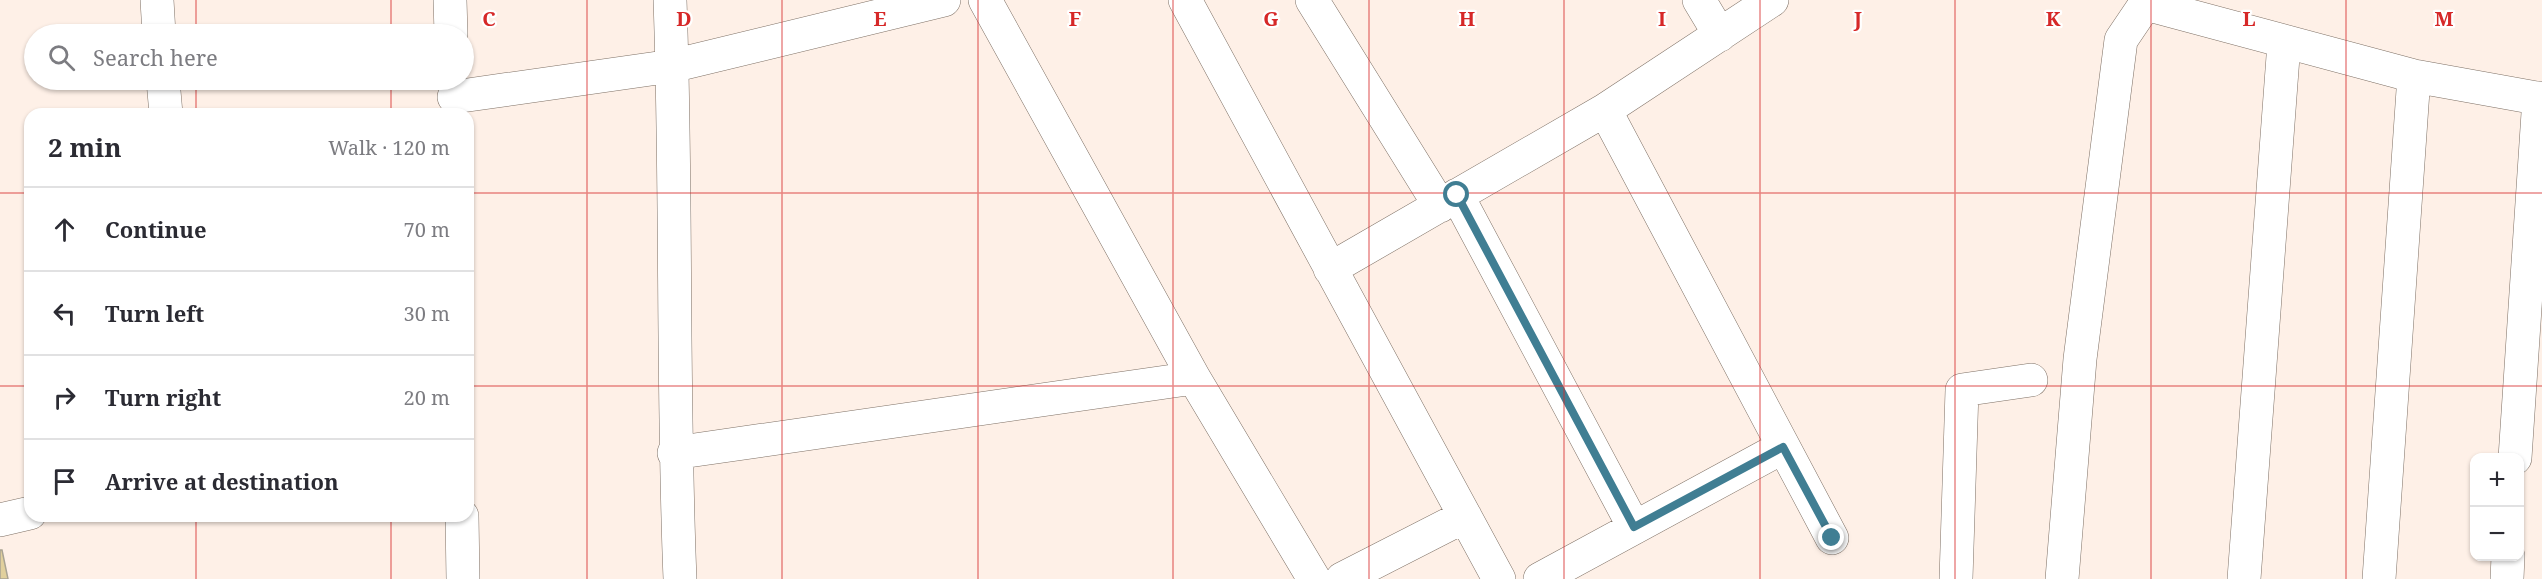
<!DOCTYPE html>
<html lang="en">
<head>
<meta charset="utf-8">
<style>
  body { margin:0; font-family:"Noto Serif",serif; background:#f2f2f3; color:#2b2b33 }
  .controls { position:absolute; right:18px; bottom:18px; display:grid; overflow:hidden; border-radius:12px; box-shadow:0 2px 4px #0004 }
  .controls button { width:54px; height:54px; display:grid; place-items:center; padding:0; border:0; border-bottom:2px solid #e1e1e2; background:#fff; color:#2b2b33; font:30px sans-serif }
  .stop { position:absolute; width:18px; height:18px; margin:-14px; border:4px solid #407e93; border-radius:50%; background:#fff }
  .stop.end { background:#407e93; border-color:#fff; box-shadow:0 2px 6px #0008 }
  .list { margin:0; padding:0; list-style:none }
  h2 { display:flex; justify-content:space-between; align-items:center; height:78px; margin:0; padding:0 24px; font-size:26px }
  h2 small { font-size:20px; font-weight:400; color:#7c7c81 }
  .list li { display:grid; grid-template-columns:39px 1fr auto; gap:18px; align-items:center; box-sizing:border-box; height:84px; padding:0 24px; border-top:2px solid #e1e1e2 }
  .list b { display:block; font-size:22px; white-space:nowrap }
  .list em { font-size:20px; font-style:normal; color:#7c7c81 }
  .icon { flex:none; width:33px; height:33px; fill:none; stroke:currentColor; stroke-width:2; stroke-linecap:round; stroke-linejoin:round }
  .map { position:relative; flex:none; width:2542px; height:579px; overflow:hidden }
  .search { position:absolute; background:#fff; box-shadow:0 2px 4px #0004; left:24px; top:24px; width:450px; height:66px; display:flex; align-items:center; gap:15px; box-sizing:border-box; padding:0 21px; border-radius:33px; color:#7c7c81; font-size:22px }
  .panel { position:absolute; background:#fff; box-shadow:0 2px 4px #0004; left:24px; top:108px; width:450px; height:414px; border-radius:18px }
  .map>svg:first-child { display:block }
  .building { fill:#e1d09d; stroke:#a9a393; stroke-width:1.5 }
  .lines { fill:none; stroke-linecap:round; stroke-linejoin:round }
  .minor-casing { stroke:#7e7065; stroke-width:34 }
  .minor { stroke:#fff; stroke-width:33 }
  .route { stroke:#407e93; stroke-width:8 }
  .grid { fill:none; stroke:#d62828; stroke-width:1.5; stroke-opacity:0.55 }
  .grid-label { font-size:20px; text-anchor:middle; font-weight:bold; fill:#d62828; stroke:#fff; stroke-width:4.5; stroke-linejoin:round; paint-order:stroke }
</style>
</head>
<body>
<div class="map">
<svg width="2542" height="579" viewBox="0 0 2542 579">
  <rect width="100%" height="100%" fill="#fef0e7"/>
  <path class="building" d="M0 550H2L8 579H0Z"/>
  <g class="lines">
    <defs>
      <path id="minor" d="M157 0 159 34
        M450 0 451 34
        M670 0C677 193 672 386 680 579
        M985 0 1194 378 1314 579
        M1185 0 1499 579
        M1312 0 1440 206
        M1699 0 1720 35
        M2146 4 2414 76 2542 99
        M163 80 166 114
        M454 97 672 66 944 0
        M1605 110 1832 538
        M1457 195 1634 527
        M1330 269 1605 110 1772 0
        M674 453 1194 378
        M2515 458 2539 98
        M462 516 463 579
        M0 520 30 513
        M1342 579 1465 516
        M1540 579 1783 447
        M1956 579 1962 390 2031 380
        M2062 579 2080 359 2121 40 2148 0
        M2244 579 2284 43
        M2379 579 2414 76
        M2507 579 2508 556"/>
    </defs>
    <use href="#minor" class="minor-casing"/>
    <use href="#minor" class="minor"/>
  </g>
  <g class="lines">
    <path class="route" d="M1457 195 1634 527 1783 447 1832 538"/>
  </g>
  <path class="grid" d="M196 0V34M391 0V34M587 0V579M782 0V579M978 0V579M1173 0V579M1369 0V579M1564 0V579M1760 0V579M1955 0V579M2151 0V579M2346 0V579M196 80V114M391 80V114M0 193H30M468 193H2542M0 386H30M468 386H2542M196 516V579M391 516V579"/>
  <g class="grid-label">
    <text x="489" y="26">C</text>
    <text x="684" y="26">D</text>
    <text x="880" y="26">E</text>
    <text x="1075" y="26">F</text>
    <text x="1271" y="26">G</text>
    <text x="1467" y="26">H</text>
    <text x="1662" y="26">I</text>
    <text x="1858" y="26">J</text>
    <text x="2053" y="26">K</text>
    <text x="2249" y="26">L</text>
    <text x="2444" y="26">M</text>
  </g>
</svg>
<div class="controls">
<button>+</button>
<button>−</button>
</div>
<div class="stop" style="left:1457px;top:195px"></div>
<div class="stop end" style="left:1832px;top:538px"></div>
<div class="search"><svg class="icon" aria-label="search" viewBox="0 0 24 24"><circle cx="10" cy="10" r="6"/><path d="M15 15l6 6"/></svg>Search here</div>
<section class="panel">
<h2>2 min<small>Walk · 120 m</small></h2>
<ul class="list">
<li><svg class="icon" aria-label="ahead" viewBox="0 0 24 24"><path d="M12 20V5M6 11l6-6 6 6"/></svg><div><b>Continue</b></div><em>70 m</em></li>
<li><svg class="icon" aria-label="left" viewBox="0 0 24 24"><path d="M17 20v-9H6M10 6l-5 5 5 5"/></svg><div><b>Turn left</b></div><em>30 m</em></li>
<li><svg class="icon" aria-label="right" viewBox="0 0 24 24"><path d="M7 20v-9h11M14 6l5 5-5 5"/></svg><div><b>Turn right</b></div><em>20 m</em></li>
<li><svg class="icon" aria-label="arrive" viewBox="0 0 24 24"><path d="M6 21V4h12l-3 4 3 4H6"/></svg><div><b>Arrive at destination</b></div></li>
</ul>
</section>
</div>
</body>
</html>
